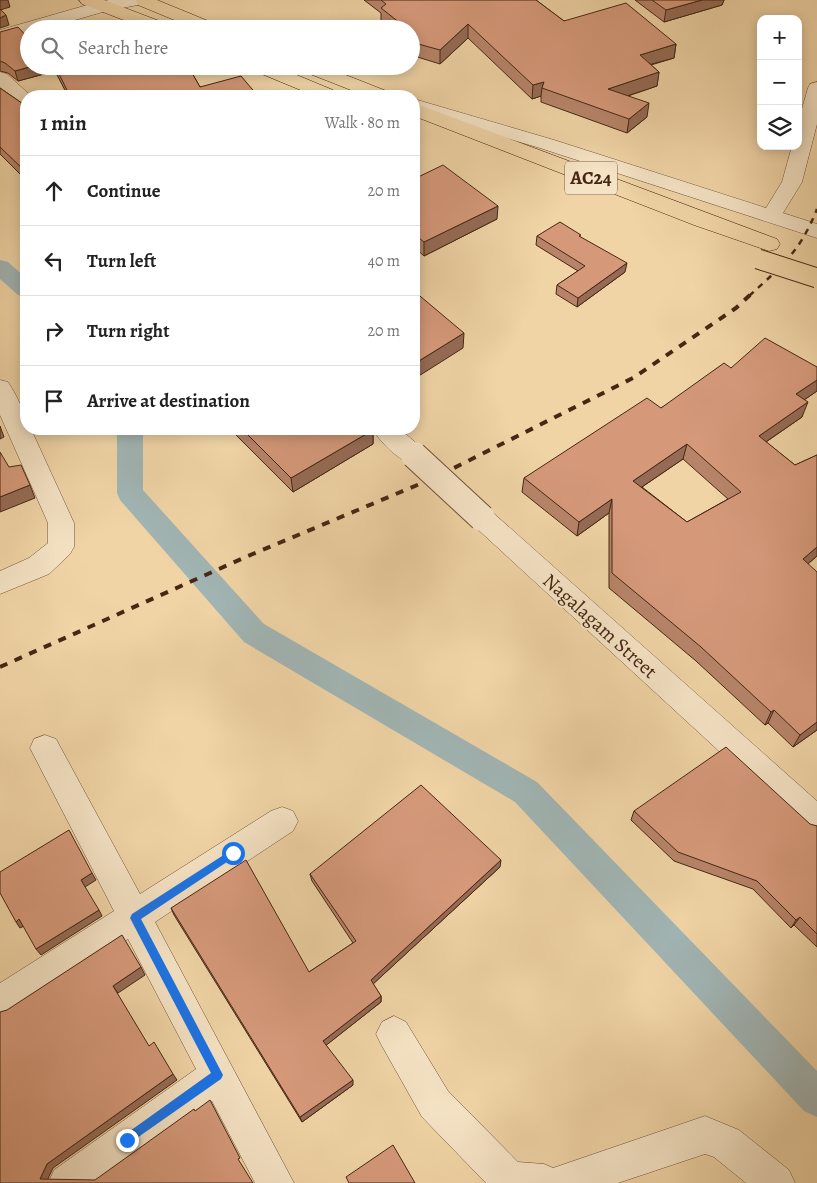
<!DOCTYPE html>
<html lang="en">
<head>
<meta charset="utf-8">
<style>
  body { margin:0; font-family:Alegreya,serif; background:#f2f2f2; color:#222 }
  .controls { position:absolute; right:15px; top:15px; display:grid; overflow:hidden; border-radius:10px; box-shadow:0 2px 12px #0003 }
  .controls button { width:45px; height:45px; display:grid; place-items:center; padding:0; border:0; border-bottom:1px solid #e0e0e0; background:#fff; color:#222; font:25px sans-serif }
  .stop { position:absolute; width:15px; height:15px; margin:-11px; border:4px solid #1a73e8; border-radius:50%; background:#fff }
  .stop.end { background:#1a73e8; border-color:#fff; box-shadow:0 1px 5px #0008 }
  .list { margin:0; padding:0; list-style:none }
  h2 { display:flex; justify-content:space-between; align-items:center; height:65px; margin:0; padding:0 20px; font-size:21px }
  h2 small { font-size:16px; font-weight:400; color:#767676 }
  .list li { display:grid; grid-template-columns:32px 1fr auto; gap:15px; align-items:center; box-sizing:border-box; height:70px; padding:0 20px; border-top:1px solid #e0e0e0 }
  .list b { display:block; font-size:19px; white-space:nowrap }
  .list em { font-size:16px; font-style:normal; color:#767676 }
  .icon { flex:none; width:28px; height:28px; fill:none; stroke:currentColor; stroke-width:2; stroke-linecap:round; stroke-linejoin:round }
  .map { position:relative; flex:none; width:817px; height:1183px; overflow:hidden }
  .search { position:absolute; background:#fff; box-shadow:0 2px 12px #0003; left:20px; top:20px; width:400px; height:55px; display:flex; align-items:center; gap:12px; box-sizing:border-box; padding:0 18px; border-radius:28px; color:#767676; font-size:19px }
  .panel { position:absolute; background:#fff; box-shadow:0 2px 12px #0003; left:20px; top:90px; width:400px; height:345px; border-radius:20px }
  .map>svg:first-child { display:block }
  .lines { fill:none; stroke-linecap:round; stroke-linejoin:round }
  .canal { fill:#a1b5b4; fill-rule:evenodd }
  .minor-casing { stroke:#705238; stroke-width:1 }
  .major-casing { stroke:#452713; stroke-width:1 }
  .minor { fill:#f5e3c5; fill-rule:evenodd }
  .major { fill:#f0d4a6; fill-rule:evenodd }
  .rail-far1 { stroke:#452713; stroke-width:2.5; stroke-dasharray:6 6; stroke-linecap:butt }
  .rail { stroke:#452713; stroke-width:4; stroke-dasharray:8 8; stroke-linecap:butt }
  .minor-bridge-casing { stroke:#705238; stroke-width:28; stroke-linecap:butt }
  .major-bridge-casing { stroke:#452713; stroke-width:21; stroke-linecap:butt }
  .minor-bridge { stroke:#f5e3c5; stroke-width:26 }
  .major-bridge { stroke:#f0d4a6; stroke-width:19 }
  .wall { fill:#b78469; stroke:#452713; fill-rule:evenodd }
  .shaded-wall { fill:#956b55; stroke:#452713 }
  .building { fill:#d5997a; stroke:#452713; fill-rule:evenodd }
  .route { fill:#1a73e8 }
  .labels { text-anchor:middle; dominant-baseline:central; stroke-width:4; stroke-linejoin:round; paint-order:stroke }
  .shield { fill:#f5e3c5; stroke:#7a5f48; stroke-width:1 }
  .shield-label { font-size:19px; font-weight:bold; fill:#452713 }
  .street-label { font-size:20px; fill:#452713; stroke:#f5e3c5 }
</style>
</head>
<body>
<div class="map">
<svg width="817" height="1183" viewBox="0 0 817 1183">
  <rect width="100%" height="100%" fill="#f0d4a6"/>
  <filter id="stains"><feTurbulence type="fractalNoise" baseFrequency=".004" numOctaves="4"/><feColorMatrix values="0 0 0 0 .2 0 0 0 0 .09 0 0 0 0 .02 0 0 0 .5 -.17"/></filter>
  <radialGradient id="worn" r=".72"><stop offset=".6" stop-color="#630" stop-opacity="0"/><stop offset="1" stop-color="#630" stop-opacity=".3"/></radialGradient>
  <g class="lines">
    <path class="canal" d="M0 260 8 262 26 278V297L18 295 0 279Z
      M117 429H143V490L264 624 537 782 817 1071V1117L804 1111 515 802 244 642 120 500 117 493Z"/>
    <defs>
      <path id="minor" d="M146 0 143 4 106 11 44 29H29V33L0 41V30L98 2 109 0Z
        M0 72 7 74 31 96H26V108L19 106 0 88Z
        M817 82V124L802 182 783 213 817 224V238L540 148 414 111V99L554 140 766 208 782 182 792 146H798V122L808 88 810 84Z
        M0 380 8 382C17 396 26 413 26 429H31L74 523V547L70 554 49 574 0 594V571L29 558 48 543V523L0 415Z
        M373 429H400L423 449 427 455 423 461C419 463 415 464 411 463 399 461 378 440 373 429Z
        M482 508 491 511 817 801V835L806 831 473 525 469 518 473 511Z
        M45 735 56 739 140 894 271 811 282 807 293 811 298 821 293 831 155 922 294 1183H255L212 1101 99 1183H48L54 1170 196 1069 128 939 12 1015 0 1020V983L114 911 30 748 34 739Z
        M394 1016 406 1022 448 1091 518 1162 544 1164 553 1168 705 1116 739 1130 789 1170 795 1183H746L714 1157 705 1154 618 1183H486L422 1117 382 1046 376 1034 382 1022Z"/>
      <path id="major" d="M79 0H104L170 25 173 29H147L82 4Z
        M136 0H157L218 25 221 29H196L138 5Z
        M249 66H275L333 90 335 94 334 96H315L252 70Z
        M297 66H323L389 92 391 96H366L300 70Z
        M414 103 777 239 780 244 777 249 769 251 694 225 414 116Z"/>
    </defs>
    <use href="#minor" class="minor-casing"/>
    <use href="#major" class="major-casing"/>
    <use href="#minor" class="minor"/>
    <use href="#major" class="major"/>
    <path class="rail-far1" d="M749 296C782 266 800 252 817 209"/>
    <path class="rail" d="M0 667 248 556 434 478 633 378 736 308 750 295"/>
    <defs>
      <path id="minor-bridge" d="M414 455 482 518"/>
      <path id="major-bridge" d="M758 259 817 278"/>
    </defs>
    <use href="#minor-bridge" class="minor-bridge-casing"/>
    <use href="#major-bridge" class="major-bridge-casing"/>
    <use href="#minor-bridge" class="minor-bridge"/>
    <use href="#major-bridge" class="major-bridge"/>
  </g>
  <path class="wall" d="M364 0H536L564 21 676 44 674 58 651 65 659 72 657 86 628 96 647 117 627 133 541 102V96L532 99 468 38 440 64 411 55V29H391L381 21V13Z
    M635 0H724L722 5 664 22Z
    M0 32 29 66H188L200 87 258 96H68L55 71 18 81 8 73 0 71Z
    M0 88 26 106V180L0 154Z
    M414 179 497 219 424 256 414 247Z
    M537 236 580 237 625 272 577 307 556 294 557 285 578 271 536 245Z
    M817 367V391L804 400 802 417 766 442 795 465 817 455V556L808 564 817 730 793 747 768 723 765 725 696 661 609 588V513L577 536 522 492 524 478 661 408 731 368ZM683 459 728 499 687 522 642 487Z
    M230 429H371L373 430V444L293 492Z
    M634 811 817 826V947L794 925 791 928 753 889 674 861 631 820Z
    M500 867 373 984 381 996V1002L326 1045 353 1085 302 1122 174 915 171 908 309 972 353 943 312 881 310 874Z"/>
  <path class="shaded-wall" d="M0 0H8L10 7 0 10Z
    M702 0H724L722 5 664 22 666 10Z
    M6 15 9 25 0 28V18Z
    M468 24V38L440 64V50Z
    M676 44 674 58 637 68 640 55Z
    M33 66H54L55 71 18 81 15 71Z
    M659 72 657 86 606 103 608 89Z
    M544 82 542 88 541 96 532 99 533 85Z
    M649 103 647 117 627 133 629 119Z
    M498 206 497 219 424 256V242Z
    M627 263 625 272 577 307 578 298Z
    M464 333 463 348 414 379V364Z
    M817 380V391L791 409 796 394Z
    M808 402 802 417 754 450 759 436Z
    M0 426 4 437 0 439Z
    M373 430V444L293 492 291 478Z
    M687 444 683 459 630 495 633 481Z
    M30 485 35 498 0 512V497Z
    M612 499 609 513 577 536 579 522Z
    M817 547V556L797 573 803 559Z
    M774 710 768 723 765 725 771 712Z
    M817 722V730L793 747 800 735Z
    M501 860 500 867 371 986V980Z
    M92 873 96 880 85 887 81 880Z
    M99 910 102 916 41 955 36 949Z
    M800 917 794 925 791 928 796 920Z
    M19 919 24 926 20 928 16 922Z
    M141 967 145 975 118 993 113 986Z
    M381 996V1002L324 1047 323 1041Z
    M173 1074 177 1080 53 1168 46 1183 40 1179 47 1164Z
    M353 1080V1085L302 1122 300 1117Z"/>
  <path class="building" d="M381 0H536L564 21 626 3 676 44 640 55 659 72 608 89 649 103 629 119 542 88 544 82 533 85 468 24 440 50 411 42V29H402L405 27 381 8 386 4Z
    M652 0H702L666 10Z
    M0 9 6 15 0 18Z
    M138 23 142 29H116Z
    M60 26 64 29H54Z
    M18 27 29 39V66H33L15 71 5 63 0 61V32Z
    M55 66H188L200 87 241 76 258 96H70Z
    M0 88 26 106V172L0 147Z
    M443 165 498 206 424 242 414 234V179Z
    M560 222 581 235 579 236 627 263 578 298 557 285 585 266 537 236Z
    M414 291 464 333 414 364Z
    M765 338 817 367V380L796 394 808 402 759 436 795 465 817 455V547L803 559 817 572V722L800 735 774 710 771 712 701 647 612 573V499L579 522 524 478 647 398 661 408 724 363 731 368ZM687 444 741 492 687 522 633 481Z
    M242 429H371L373 430 291 478Z
    M0 452 9 467 21 465 30 485 0 497Z
    M726 747 810 824 817 826V934L800 917 796 920 757 881 678 852 634 811Z
    M421 785 501 860 371 980 381 996 323 1041 353 1080 300 1117 171 908 246 860 309 972 356 941 310 874Z
    M69 830 92 873 81 880 99 910 36 949 19 919 16 922 0 893V872Z
    M122 935 141 967 113 986 149 1046 154 1042 173 1074 47 1164 40 1179 95 1180 194 1109 195 1111 210 1100 240 1158 238 1159 253 1183H0V1012L7 1010Z
    M393 1145 415 1183H349L346 1177Z"/>
  <path class="route" d="M233 849 236 850V856L141 919 223 1075 221 1079 127 1145 122 1140 123 1136 211 1073 130 918 132 914Z"/>
  <g class="labels">
    <rect class="shield" x="565" y="161.5" width="52" height="33" rx="4"/>
    <g class="shield-label">
      <text x="591" y="178">AC24</text>
    </g>
    <g class="street-label">
      <text transform="translate(600 626) rotate(42)">Nagalagam Street</text>
    </g>
  </g>
  <rect width="100%" height="100%" filter="url(#stains)"/>
  <rect width="100%" height="100%" fill="url(#worn)"/>
</svg>
<div class="controls">
<button>+</button>
<button>−</button>
<button><svg class="icon" aria-label="layers" viewBox="0 0 24 24"><path d="M12 4l9 5-9 5-9-5zM3 14l9 5 9-5"/></svg></button>
</div>
<div class="stop" style="left:233px;top:853px"></div>
<div class="stop end" style="left:127px;top:1140px"></div>
<div class="search"><svg class="icon" aria-label="search" viewBox="0 0 24 24"><circle cx="10" cy="10" r="6"/><path d="M15 15l6 6"/></svg>Search here</div>
<section class="panel">
<h2>1 min<small>Walk · 80 m</small></h2>
<ul class="list">
<li><svg class="icon" aria-label="ahead" viewBox="0 0 24 24"><path d="M12 20V5M6 11l6-6 6 6"/></svg><div><b>Continue</b></div><em>20 m</em></li>
<li><svg class="icon" aria-label="left" viewBox="0 0 24 24"><path d="M17 20v-9H6M10 6l-5 5 5 5"/></svg><div><b>Turn left</b></div><em>40 m</em></li>
<li><svg class="icon" aria-label="right" viewBox="0 0 24 24"><path d="M7 20v-9h11M14 6l5 5-5 5"/></svg><div><b>Turn right</b></div><em>20 m</em></li>
<li><svg class="icon" aria-label="arrive" viewBox="0 0 24 24"><path d="M6 21V4h12l-3 4 3 4H6"/></svg><div><b>Arrive at destination</b></div></li>
</ul>
</section>
</div>
</body>
</html>
